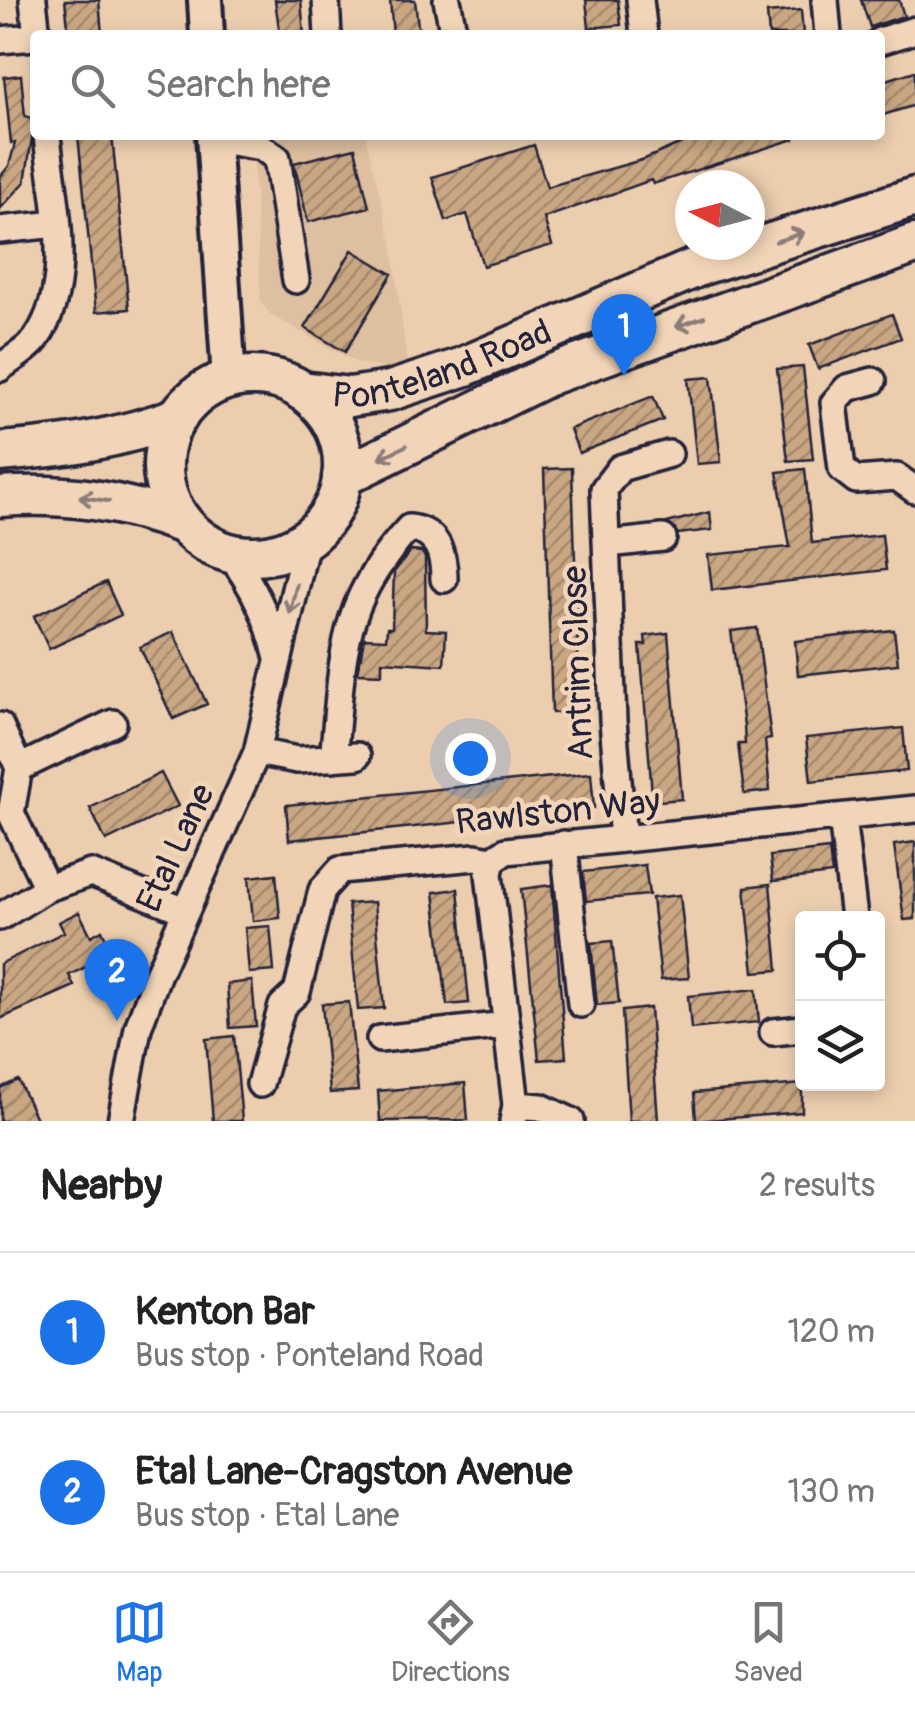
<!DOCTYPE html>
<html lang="en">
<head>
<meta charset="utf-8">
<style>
  body { margin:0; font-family:Pangolin,sans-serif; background:#f6f6f6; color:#222 }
  .controls { position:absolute; right:30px; bottom:30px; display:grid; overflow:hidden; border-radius:10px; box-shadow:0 5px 15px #0003 }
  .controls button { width:90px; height:90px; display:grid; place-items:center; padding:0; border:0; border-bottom:2px solid #e0e0e0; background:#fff; color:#222; font:50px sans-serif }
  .compass { position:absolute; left:675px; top:170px; width:90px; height:90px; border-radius:50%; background:#fff; box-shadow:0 5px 15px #0003; rotate:276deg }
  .you { position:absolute; left:470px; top:758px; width:35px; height:35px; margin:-25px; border:8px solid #fff; border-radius:50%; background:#1a73e8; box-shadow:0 0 0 15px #1a73e833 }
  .badge { display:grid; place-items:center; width:65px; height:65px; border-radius:50%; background:#1a73e8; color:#fff; font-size:32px; font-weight:700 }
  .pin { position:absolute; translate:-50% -82px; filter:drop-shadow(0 2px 5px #0008) }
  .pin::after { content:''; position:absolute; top:52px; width:35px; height:30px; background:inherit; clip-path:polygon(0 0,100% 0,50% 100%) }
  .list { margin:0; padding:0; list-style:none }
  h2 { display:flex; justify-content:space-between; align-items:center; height:130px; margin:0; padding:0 40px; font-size:42px }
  h2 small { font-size:32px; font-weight:400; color:#767676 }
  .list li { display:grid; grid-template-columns:65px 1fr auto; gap:30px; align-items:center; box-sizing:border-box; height:160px; padding:0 40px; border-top:2px solid #e0e0e0 }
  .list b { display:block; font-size:38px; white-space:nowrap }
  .list p { margin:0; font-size:32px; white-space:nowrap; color:#767676 }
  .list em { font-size:32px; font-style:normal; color:#767676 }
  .icon { flex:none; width:55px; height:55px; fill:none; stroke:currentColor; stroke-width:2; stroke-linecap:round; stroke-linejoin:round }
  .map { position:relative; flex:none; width:915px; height:1121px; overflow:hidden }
  .search { position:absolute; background:#fff; box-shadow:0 5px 15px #0003; left:30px; right:30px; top:30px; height:110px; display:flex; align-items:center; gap:25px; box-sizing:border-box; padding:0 35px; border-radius:10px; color:#767676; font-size:38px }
  .sheet { height:450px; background:#fff }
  nav { display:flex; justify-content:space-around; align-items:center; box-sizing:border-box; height:140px; border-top:2px solid #e0e0e0; background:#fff; font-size:28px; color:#767676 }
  nav a { display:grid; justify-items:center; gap:5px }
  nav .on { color:#1a73e8 }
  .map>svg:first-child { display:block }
  .built { fill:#debf9f }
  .building { fill:url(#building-hatch); stroke:#22223b; stroke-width:2.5 }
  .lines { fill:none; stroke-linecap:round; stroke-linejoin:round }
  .minor-casing { stroke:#22223b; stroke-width:32 }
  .major-casing { stroke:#22223b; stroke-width:40 }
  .highway-casing { stroke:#22223b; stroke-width:45 }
  .minor { stroke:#f2d5b8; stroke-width:25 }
  .major { stroke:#f2d5b8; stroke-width:32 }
  .highway { stroke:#f2d5b8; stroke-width:38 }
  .oneway { stroke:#8a7c7a }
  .labels { text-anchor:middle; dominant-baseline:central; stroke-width:9; stroke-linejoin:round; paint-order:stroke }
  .street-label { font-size:35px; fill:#22223b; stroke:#f2d5b8 }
</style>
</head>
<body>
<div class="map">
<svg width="915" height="1121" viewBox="0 0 915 1121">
  <defs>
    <pattern id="building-hatch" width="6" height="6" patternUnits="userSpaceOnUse" patternTransform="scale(2.5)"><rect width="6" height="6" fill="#caa782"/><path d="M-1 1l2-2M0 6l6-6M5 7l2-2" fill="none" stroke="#a4886c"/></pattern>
  </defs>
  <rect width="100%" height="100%" fill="#ecceae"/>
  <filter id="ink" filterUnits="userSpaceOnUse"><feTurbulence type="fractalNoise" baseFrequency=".01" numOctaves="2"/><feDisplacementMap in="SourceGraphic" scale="20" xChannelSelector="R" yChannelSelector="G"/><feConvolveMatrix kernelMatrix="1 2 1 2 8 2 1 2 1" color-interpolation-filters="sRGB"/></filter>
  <g filter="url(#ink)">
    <path class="built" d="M252 135H365L392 243 407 363 387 369 357 363 271 315 261 302Z"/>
    <path class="building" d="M65 0H99L102 35H69Z
      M275 0H301L304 35H280Z
      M390 0H415L419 35H393Z
      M586 0H618L621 25 589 28Z
      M861 0H899L904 16 870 27Z
      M801 10 803 35H769L767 13Z
      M915 71V105L880 116V82Z
      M21 75 25 116 35 119 25 182 0 209V177L9 166 15 143H11L4 77Z
      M78 135H112L129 309 96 312Z
      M699 135H794V139L653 184 651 180 544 218 552 245 483 266 467 214 446 221 432 177 534 145 547 187 645 159Z
      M355 148 369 207 308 222 294 163Z
      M352 250 392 274 345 352 305 328Z
      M892 314 901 338 818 369 809 345Z
      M803 367 813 459 788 461 777 369Z
      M711 377 721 462 697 464 688 379Z
      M653 396 663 420 579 453 570 429Z
      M572 468 580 712 552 713 544 469Z
      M805 469 812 543 882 535 886 570 712 590 708 555 790 547 777 472Z
      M710 512 712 530 678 534 667 523Z
      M411 551 422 552 425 558 426 630 446 631 444 665 382 661V674L358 673 364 638 386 639 387 628H392L394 572Z
      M106 582 121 615 49 649 34 616Z
      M757 628 771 739 765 740 770 791 744 794 738 744H745L744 726 731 631Z
      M894 630 898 664 798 675 795 641Z
      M173 632 207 704 173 719 140 647Z
      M668 633 682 799 660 801 659 793 652 794 640 645H646L645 636Z
      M903 728 907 771 811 781 806 738Z
      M161 773 178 806 106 841 90 808Z
      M591 773 594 808 289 840 286 805Z
      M915 842V919L904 920 894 845Z
      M829 849 832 874 773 881 770 856Z
      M645 865 649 895 586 901 583 872Z
      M276 874 280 918 253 921 249 877Z
      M770 884 778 970 754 972 745 887Z
      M552 885 566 1058 539 1060 521 889Z
      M458 889 469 1003 447 1005 434 892Z
      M680 895 689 978 661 980 652 898Z
      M374 902 384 1008 358 1010 348 904Z
      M79 912 91 936 102 930 113 954 69 975 74 986 0 1019V964L64 932 59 922Z
      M270 926 274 971 249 973 245 928Z
      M612 941 619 1003 597 1005 591 943Z
      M252 981 256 1026 230 1028 227 984Z
      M756 989 759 1022 691 1029 688 996Z
      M349 1002 358 1091 330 1093 322 1004Z
      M650 1008 658 1121H629L622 1011Z
      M234 1036 242 1121H213L206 1039Z
      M18 1080 37 1121H0V1088Z
      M465 1083 468 1120 380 1121 378 1091Z
      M802 1084V1112L696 1121 694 1093Z"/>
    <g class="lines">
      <defs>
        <path id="minor" d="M33 0 37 35
          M326 0 328 35
          M447 0 454 35
          M640 0 644 35
          M825 0 828 35
          M0 40 35 37
          M880 41 915 30
          M214 139 261 147 277 158 296 280
          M0 230 56 224
          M0 368C11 359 28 350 36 339 76 282 53 200 47 135
          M873 381 847 388 834 403 842 469 856 480 897 477 915 490
          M608 544 663 538
          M229 553C253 586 268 616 277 655
          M0 726 19 768 11 813 47 888
          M257 752 297 760 357 756
          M333 758C344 659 337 605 409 528 438 531 444 555 444 579
          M19 768 113 723
          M842 817 854 918
          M623 839 613 721 604 489 620 468 669 454
          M564 844 581 1004
          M492 860 489 874 516 1105 513 1121
          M0 917 47 888 91 873 185 911
          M773 1032 802 1029
          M380 1039 506 1025
          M260 1084 282 1006 297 992 322 890 340 870 475 857 492 860 506 851 915 809
          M516 1105 541 1107 571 1121
          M121 1121 138 1028 157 976 257 752 307 538"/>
        <path id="major" d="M205 0 207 35
          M213 135 229 380"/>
        <g id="highway">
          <circle cx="253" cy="466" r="90"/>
          <path id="s1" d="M302 391 350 397 390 391 463 367 702 265 915 197"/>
          <path d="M0 452C63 447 119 439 178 417"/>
          <path d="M342 477 552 374 915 244"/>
          <path d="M0 497C65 492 123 501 184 524"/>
        </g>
      </defs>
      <use href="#minor" class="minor-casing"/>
      <use href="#major" class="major-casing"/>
      <use href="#highway" class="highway-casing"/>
      <use href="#minor" class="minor"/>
      <use href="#major" class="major"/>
      <use href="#highway" class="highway"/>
    </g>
    <defs><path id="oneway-shaft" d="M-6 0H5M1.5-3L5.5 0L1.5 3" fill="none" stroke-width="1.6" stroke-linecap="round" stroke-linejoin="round" transform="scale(2.5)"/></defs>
    <g class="oneway">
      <use href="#oneway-shaft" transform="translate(790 237) rotate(-18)"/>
      <use href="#oneway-shaft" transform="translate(690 322) rotate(161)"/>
      <use href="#oneway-shaft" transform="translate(393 452) rotate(154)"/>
      <use href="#oneway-shaft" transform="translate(94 499) rotate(-171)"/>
      <use href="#oneway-shaft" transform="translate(293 599) rotate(104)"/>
    </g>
  </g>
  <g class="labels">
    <g class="street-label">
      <text stroke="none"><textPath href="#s1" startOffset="145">Ponteland Road</textPath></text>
      <text transform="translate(578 663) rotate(-92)">Antrim Close</text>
      <text transform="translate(558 812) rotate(-6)">Rawlston Way</text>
      <text transform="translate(176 848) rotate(-65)">Etal Lane</text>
    </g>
  </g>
</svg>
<div class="controls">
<button><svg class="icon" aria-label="locate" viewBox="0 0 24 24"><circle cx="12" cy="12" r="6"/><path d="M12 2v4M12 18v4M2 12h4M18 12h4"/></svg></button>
<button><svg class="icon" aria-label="layers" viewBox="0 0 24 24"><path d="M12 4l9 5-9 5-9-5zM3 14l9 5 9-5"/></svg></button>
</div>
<svg class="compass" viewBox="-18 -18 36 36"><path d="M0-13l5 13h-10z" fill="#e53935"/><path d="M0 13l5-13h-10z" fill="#767676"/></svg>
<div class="you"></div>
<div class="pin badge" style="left:624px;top:376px">1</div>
<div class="pin badge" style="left:117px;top:1021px">2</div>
<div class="search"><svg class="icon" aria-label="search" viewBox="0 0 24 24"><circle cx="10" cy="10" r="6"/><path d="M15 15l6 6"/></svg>Search here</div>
</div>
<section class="sheet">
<h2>Nearby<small>2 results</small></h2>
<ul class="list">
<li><span class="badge">1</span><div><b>Kenton Bar</b><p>Bus stop · Ponteland Road</p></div><em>120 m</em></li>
<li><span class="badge">2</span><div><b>Etal Lane-Cragston Avenue</b><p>Bus stop · Etal Lane</p></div><em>130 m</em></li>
</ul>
</section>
<nav>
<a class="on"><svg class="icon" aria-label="map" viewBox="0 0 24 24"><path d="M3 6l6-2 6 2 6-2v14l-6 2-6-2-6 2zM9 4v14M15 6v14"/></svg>Map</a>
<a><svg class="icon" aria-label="directions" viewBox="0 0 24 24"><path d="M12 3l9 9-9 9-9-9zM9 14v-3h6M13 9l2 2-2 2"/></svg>Directions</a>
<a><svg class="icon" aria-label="saved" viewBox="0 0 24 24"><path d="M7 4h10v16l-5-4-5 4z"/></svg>Saved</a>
</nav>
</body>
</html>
